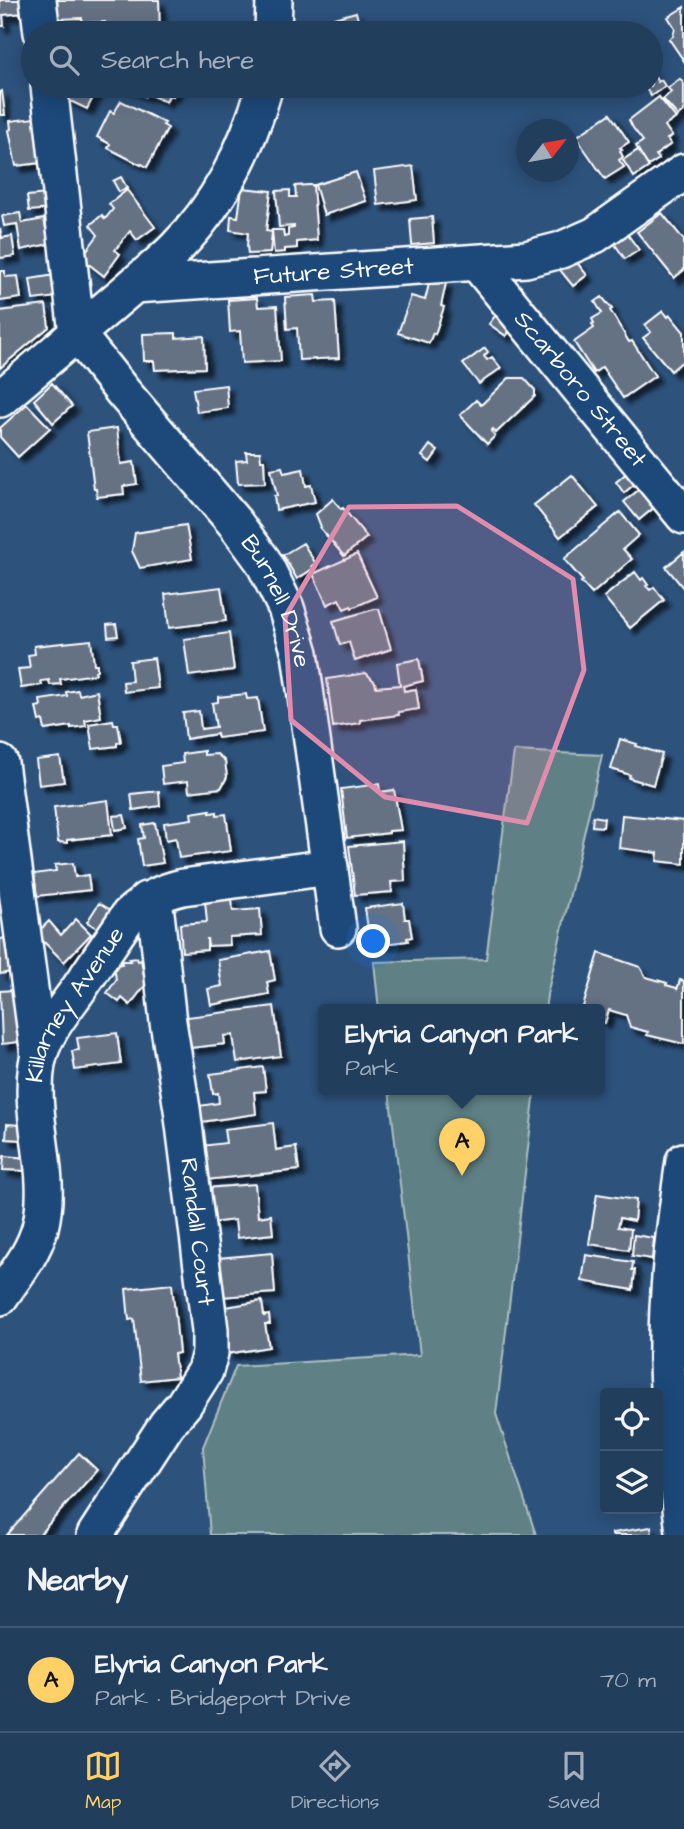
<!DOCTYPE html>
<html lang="en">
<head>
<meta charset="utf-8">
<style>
  body { margin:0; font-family:"Architects Daughter",sans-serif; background:#2a4563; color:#f1f3f6 }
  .controls { position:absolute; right:21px; bottom:21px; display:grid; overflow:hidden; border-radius:7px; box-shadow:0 4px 18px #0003 }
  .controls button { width:63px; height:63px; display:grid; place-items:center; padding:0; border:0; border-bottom:2px solid #3f5772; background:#223e5d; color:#f1f3f6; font:35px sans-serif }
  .compass { position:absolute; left:516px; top:119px; width:63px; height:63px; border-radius:50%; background:#223e5d; box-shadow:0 4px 18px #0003; rotate:59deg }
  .you { position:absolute; left:374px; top:942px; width:24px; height:24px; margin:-18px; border:5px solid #fff; border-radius:50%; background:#1a73e8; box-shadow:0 0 0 10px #1a73e833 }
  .badge { display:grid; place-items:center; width:46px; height:46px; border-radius:50%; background:#ffd166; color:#111; font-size:23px; font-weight:700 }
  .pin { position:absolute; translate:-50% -58px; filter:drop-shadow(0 2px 4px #0008) }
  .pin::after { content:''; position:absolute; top:37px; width:24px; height:21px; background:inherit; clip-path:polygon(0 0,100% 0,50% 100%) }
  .popup { position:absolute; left:318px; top:1004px; width:287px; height:91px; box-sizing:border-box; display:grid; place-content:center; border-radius:7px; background:#223e5d; filter:drop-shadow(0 2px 5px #0005); font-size:23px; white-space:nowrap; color:#a2aebc }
  .popup b { font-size:26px; color:#f1f3f6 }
  .popup::after { content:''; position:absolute; left:50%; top:100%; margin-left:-14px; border:14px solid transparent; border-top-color:#223e5d }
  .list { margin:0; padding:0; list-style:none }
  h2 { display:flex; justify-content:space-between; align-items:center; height:91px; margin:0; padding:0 28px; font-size:30px }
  h2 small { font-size:23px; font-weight:400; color:#a2aebc }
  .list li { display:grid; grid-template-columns:46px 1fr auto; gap:21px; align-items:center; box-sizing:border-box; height:105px; padding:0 28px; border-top:2px solid #3f5772 }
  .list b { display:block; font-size:26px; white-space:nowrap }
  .list p { margin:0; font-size:23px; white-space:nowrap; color:#a2aebc }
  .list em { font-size:23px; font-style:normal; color:#a2aebc }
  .icon { flex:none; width:38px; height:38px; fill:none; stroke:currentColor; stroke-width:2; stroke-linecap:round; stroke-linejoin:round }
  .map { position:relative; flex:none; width:684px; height:1535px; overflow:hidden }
  .search { position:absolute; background:#223e5d; box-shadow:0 4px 18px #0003; left:21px; right:21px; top:21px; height:77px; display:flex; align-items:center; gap:18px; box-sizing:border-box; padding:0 24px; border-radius:38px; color:#a2aebc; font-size:26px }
  .sheet { height:196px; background:#223e5d }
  nav { display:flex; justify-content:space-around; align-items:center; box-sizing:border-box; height:98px; border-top:2px solid #3f5772; background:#223e5d; font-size:19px; color:#a2aebc }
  nav a { display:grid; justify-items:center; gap:4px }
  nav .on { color:#ffd166 }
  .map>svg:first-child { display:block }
  .green { fill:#5e8084; stroke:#aec0c2; stroke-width:2 }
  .building { fill:#657284; stroke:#fff; stroke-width:2; filter:url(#shadow) }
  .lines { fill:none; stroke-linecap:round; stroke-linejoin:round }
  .minor-casing { stroke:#fff; stroke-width:40 }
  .minor { stroke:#1f4a7a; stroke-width:35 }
  .marked { fill:#e08cad; fill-opacity:0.2; stroke:#e08cad; stroke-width:5; stroke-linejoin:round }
  .labels { text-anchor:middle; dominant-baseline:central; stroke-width:5; stroke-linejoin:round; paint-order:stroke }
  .street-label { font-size:24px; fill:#fff; stroke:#1f4a7a }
</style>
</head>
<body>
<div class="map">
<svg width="684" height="1535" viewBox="0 0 684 1535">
  <defs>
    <filter id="shadow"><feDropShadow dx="6" dy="6" stdDeviation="2" flood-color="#0009"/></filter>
  </defs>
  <rect width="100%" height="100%" fill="#2d527c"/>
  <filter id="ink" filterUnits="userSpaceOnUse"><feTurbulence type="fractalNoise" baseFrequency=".0143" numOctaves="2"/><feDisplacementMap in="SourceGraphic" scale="14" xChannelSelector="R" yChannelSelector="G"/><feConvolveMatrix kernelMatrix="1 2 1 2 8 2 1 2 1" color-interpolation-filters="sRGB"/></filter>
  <g filter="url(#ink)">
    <path class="green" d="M514 751 602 755 547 995 545 1010H379L374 962 486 959Z
      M389 1090H535L496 1414 536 1535H210L203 1447 236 1366 420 1355Z"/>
    <path class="building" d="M0 0H23L24 13 3 15 4 26H0Z
      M56 0H159L160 33H137V26L105 27V22L82 23V18L57 19Z
      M684 7V61L669 39 673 36 675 28 668 17Z
      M356 12 361 33H333L330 19Z
      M651 71 658 82 661 80 665 86 651 96 644 86H651Z
      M680 79 684 84V111L678 116 663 99 671 92 668 88Z
      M68 86H99L87 109 62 97Z
      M124 86H178L173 96 169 95 166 102 146 93 145 96Z
      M2 91 5 115H0V92Z
      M659 97 676 118 665 126 672 136 667 139 671 144 656 155 659 159 648 166 636 146 643 141 633 128 629 120Z
      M121 101 165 123 163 125 168 128 147 167 142 164 141 165 108 148 110 144 97 137 110 111 114 113Z
      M610 114 629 142 620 148 622 150 620 151 623 157 619 160 624 167 605 179 576 137Z
      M34 118 35 126H37L41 163 16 166 9 130 11 129 10 121Z
      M638 150 649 167 634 177 623 160Z
      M413 166 417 200 378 205 374 171Z
      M356 172 366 201 324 215 315 185Z
      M121 177 127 188 119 192 113 181Z
      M309 185H313L317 240 297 242V248L285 249V252L274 253 272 230H283L284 237 288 236V229L294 228V226L279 227 276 191 290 190V197H296L295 186Z
      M242 188 271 191 266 231 272 232 270 253 248 254 247 246 248 233 230 230 231 216 238 217Z
      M127 190 155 227 137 240 130 231 115 250 120 254 104 276 81 258 98 235 90 225 102 215 105 219 113 209 109 204Z
      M48 194 50 209 29 211 27 196Z
      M20 213 22 223 44 219 49 244 21 250 17 224 4 226 2 216Z
      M662 213 684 240V270L674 278 637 232Z
      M432 217 434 243 412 245 410 219Z
      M0 228 2 238 12 236 15 256 0 258Z
      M625 231 639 250 625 259 612 240Z
      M574 259 587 275 573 286 560 270Z
      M0 271H5V277L18 276 21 298 0 301Z
      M55 275 58 297 33 300 30 279Z
      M430 280 446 283 441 306 444 307 435 334 433 333 429 343 398 333 411 296 425 300Z
      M315 295 316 302 335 301 339 358 299 360 297 328 287 329 285 297Z
      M602 297 612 309 610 310 629 342 632 341 655 376 623 398 602 367 594 373 574 342 594 328 592 324 594 323 592 319 602 313 595 302Z
      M257 298 258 307 277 306 281 361 242 363 240 331 230 332 228 300Z
      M46 305 49 327 0 368V311Z
      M663 311 668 317 670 315 684 332V360L671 371 643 338 651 332 645 325Z
      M498 312 515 324 506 336 489 324Z
      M176 333V338L204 336 205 368 155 370 154 361H144L143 334Z
      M485 348 488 352 484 356 487 360 492 357 501 368 479 384 463 364Z
      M509 378H524L535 390V396L496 433 493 429 491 431 495 436 487 444 460 415 476 400 481 405Z
      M52 383 72 406 53 423 34 400Z
      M226 385 228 408 197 412 193 389Z
      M27 404 50 428 18 457 0 437V428Z
      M117 428 121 464 134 462 137 484 123 486 124 494 97 497 96 489H94L87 432Z
      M430 445 438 451 430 462 422 456Z
      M246 452H260L261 460H264L265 483 238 484 236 461 247 460Z
      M282 467 284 473 303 469 306 486 311 485 315 502 276 510 274 496H277L271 469Z
      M628 472 637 482 624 493 616 482Z
      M572 475 598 507 560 537 534 505Z
      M641 488 656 506 639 520 624 502Z
      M333 499 341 509 343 508 367 537 344 556 320 528 321 527 316 514Z
      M620 512 639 535 623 549 632 559 592 594 581 582 583 581 564 559Z
      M186 525 192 559 140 568 132 551 135 533Z
      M303 543 316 564 312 566 314 568 297 579 283 555Z
      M684 552V589L666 567Z
      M357 554 377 597 352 608 351 606 344 609 339 599 327 605 313 574Z
      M635 572 641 580 643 578 648 585 646 586 650 590 654 587 664 600 630 628 604 597Z
      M221 587 226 621 169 628 165 594Z
      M375 609H379L391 649 355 661 349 642 340 645 333 621Z
      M116 624 118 636 108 637 107 625Z
      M229 633 234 670 189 676 184 639Z
      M91 640 94 664H97V670L95 671 96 674 60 679 61 684 50 685 49 680 41 681 42 685 21 688 18 669 30 668 28 655 35 654 34 646Z
      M154 658 158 688 124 692 123 682 132 681 130 661Z
      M419 659 423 681 403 686 404 691 416 689 419 709 398 712 399 715 360 720V723L333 727 327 679 366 673 375 682 376 687 400 685 397 663Z
      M78 690 79 695 97 691 101 717 85 720 86 726 71 728V726L45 730 43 720 39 721 36 707 41 706 40 700 67 696 66 692Z
      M246 694 247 699 258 698 263 732 218 738 217 734 186 739 183 713 199 711 201 729 216 727 212 703 218 702V697Z
      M113 720 114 724H118L121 742 117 743V746L93 749 89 724Z
      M620 739 637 744 636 746 662 754 653 785 629 778 630 775 611 769Z
      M204 751V755L217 754 225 761 227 777 221 788 189 792 188 781 163 784 161 766 183 763 182 754Z
      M60 757 64 782 39 785 36 760Z
      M379 784 380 792 394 790 401 830 389 831V833L347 838 341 789Z
      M159 791 160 806 133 810 131 794Z
      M108 800 112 835 67 840V843L58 842 54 807Z
      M210 810V813L217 812V815L226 814 231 851 179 858 176 838 166 840 164 823 192 819 191 813Z
      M124 815 127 828 115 830 113 816Z
      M622 815 684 821V864L657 861 658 853 619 848Z
      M593 816 604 818 603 827 592 826Z
      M155 823 163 863 142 866 138 839 144 838 142 825Z
      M403 841 405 881 391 882 392 892 355 895 349 846Z
      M73 863 75 877 88 875 90 890 37 896 34 874 56 871 55 865Z
      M232 899 233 911 260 909 262 935 229 937 230 945 208 946 207 938V950L182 952 180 924 207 922 205 901Z
      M99 903 111 910 98 929 87 922Z
      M403 903 405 919H409L412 937 407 938 408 941 375 945V942L370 943 365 908Z
      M76 919 91 934 64 962 36 934 49 921 61 935Z
      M6 938 11 972 0 974V939Z
      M270 951 275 980 267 982 269 994 211 1005 208 989 222 986 218 960Z
      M599 953 640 967 646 977 667 983 666 985 677 988V990L680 980 684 981V1044L647 1035 648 1032 630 1027 626 1015 609 1010 605 1023 600 1021V1010H582Z
      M137 958 138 961 141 960 146 984 130 1005 122 998 119 1002 107 993 116 980 114 965 122 964 121 961H130L129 959Z
      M14 990 24 1027 17 1028 19 1042 2 1044 0 991Z
      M274 1006 281 1056 237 1062 233 1035 224 1036 225 1044 191 1048 190 1041 187 1042 184 1024H188L187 1017Z
      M117 1033 121 1064 75 1070 72 1051 79 1050 77 1038Z
      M263 1067 266 1091 254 1092 256 1114 201 1122 199 1106 219 1103 218 1093 213 1094 210 1074Z
      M273 1123 276 1150 296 1147 299 1170 206 1180 201 1146 226 1143 224 1129Z
      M7 1124 21 1125V1140L6 1139Z
      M4 1156 28 1158 27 1171 3 1170Z
      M255 1184 258 1217 271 1215 273 1234 237 1238 235 1220 210 1223 206 1188Z
      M597 1194 636 1200 634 1221 620 1218 618 1227 631 1229 629 1250 589 1244Z
      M634 1235 654 1238 652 1259 632 1256Z
      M272 1253 275 1293 221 1297 218 1258Z
      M586 1255 633 1262 632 1270H635L633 1290 582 1281Z
      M172 1284 179 1353 174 1354 177 1377 141 1381 134 1319 129 1320 126 1289Z
      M262 1301 264 1316 269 1315 270 1324H265L269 1347 227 1354 220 1308Z
      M79 1453 97 1470 39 1535H7Z
      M651 1527 652 1535H612V1533Z"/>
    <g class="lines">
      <defs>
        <g id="minor">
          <path d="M38 0 42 33"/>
          <path d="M273 33 274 0"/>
          <path d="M49 86 77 334"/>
          <path id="s1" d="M477 263 684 516"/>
          <path d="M134 285C148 273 162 262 175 249 220 204 248 146 265 86"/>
          <path id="s2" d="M77 334 123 392 235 523 263 561 286 608 300 653 338 928"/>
          <path id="s3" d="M0 399 134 285 526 259 561 250 595 235 684 172"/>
          <path d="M0 763 39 1056"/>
          <path d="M684 1161C674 1228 666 1294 667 1362 668 1419 677 1475 684 1532"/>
          <path id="s4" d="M0 1297C15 1275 33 1254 40 1228 54 1174 28 1119 37 1064 42 1036 62 1012 78 990 95 965 112 940 129 915 146 900 161 892 183 887L330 867"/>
          <path d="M95 1535 167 1424 184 1404 205 1371 210 1353V1330L182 1109 168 1022 156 913 146 900"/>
        </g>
      </defs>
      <use href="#minor" class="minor-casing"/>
      <use href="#minor" class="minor"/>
    </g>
  </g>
  <path class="marked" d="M457 506 573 579 584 670 527 823 385 797 291 720 285 617 349 507Z"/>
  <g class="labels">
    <g class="street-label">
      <text stroke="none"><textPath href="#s3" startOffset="376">Future Street</textPath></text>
      <text stroke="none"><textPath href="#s1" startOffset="163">Scarboro Street</textPath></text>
      <text stroke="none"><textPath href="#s2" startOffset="336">Burnell Drive</textPath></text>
      <text stroke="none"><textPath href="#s4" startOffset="315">Killarney Avenue</textPath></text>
      <text transform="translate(197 1232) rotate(83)">Randall Court</text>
    </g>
  </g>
</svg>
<div class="controls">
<button><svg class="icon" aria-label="locate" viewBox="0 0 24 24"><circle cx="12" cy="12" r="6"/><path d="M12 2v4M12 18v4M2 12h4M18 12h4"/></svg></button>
<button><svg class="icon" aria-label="layers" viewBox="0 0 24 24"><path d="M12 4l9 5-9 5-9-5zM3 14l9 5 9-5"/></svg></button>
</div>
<svg class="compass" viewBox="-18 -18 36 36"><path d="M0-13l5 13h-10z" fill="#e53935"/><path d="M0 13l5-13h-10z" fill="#a2aebc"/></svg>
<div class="you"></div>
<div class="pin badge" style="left:462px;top:1176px">A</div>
<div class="popup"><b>Elyria Canyon Park</b>Park</div>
<div class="search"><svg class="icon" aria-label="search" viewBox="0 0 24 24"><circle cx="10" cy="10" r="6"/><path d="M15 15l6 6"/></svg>Search here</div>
</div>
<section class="sheet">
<h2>Nearby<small></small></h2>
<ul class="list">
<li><span class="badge">A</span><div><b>Elyria Canyon Park</b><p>Park · Bridgeport Drive</p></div><em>70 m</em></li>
</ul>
</section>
<nav>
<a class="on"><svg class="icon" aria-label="map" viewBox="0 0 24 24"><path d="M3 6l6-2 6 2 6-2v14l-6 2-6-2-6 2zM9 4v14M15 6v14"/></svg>Map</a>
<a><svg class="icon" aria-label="directions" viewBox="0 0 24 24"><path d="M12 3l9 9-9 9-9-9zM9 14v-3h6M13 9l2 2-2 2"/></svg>Directions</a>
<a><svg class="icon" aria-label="saved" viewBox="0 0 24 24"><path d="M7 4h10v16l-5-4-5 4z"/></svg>Saved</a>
</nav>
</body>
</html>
